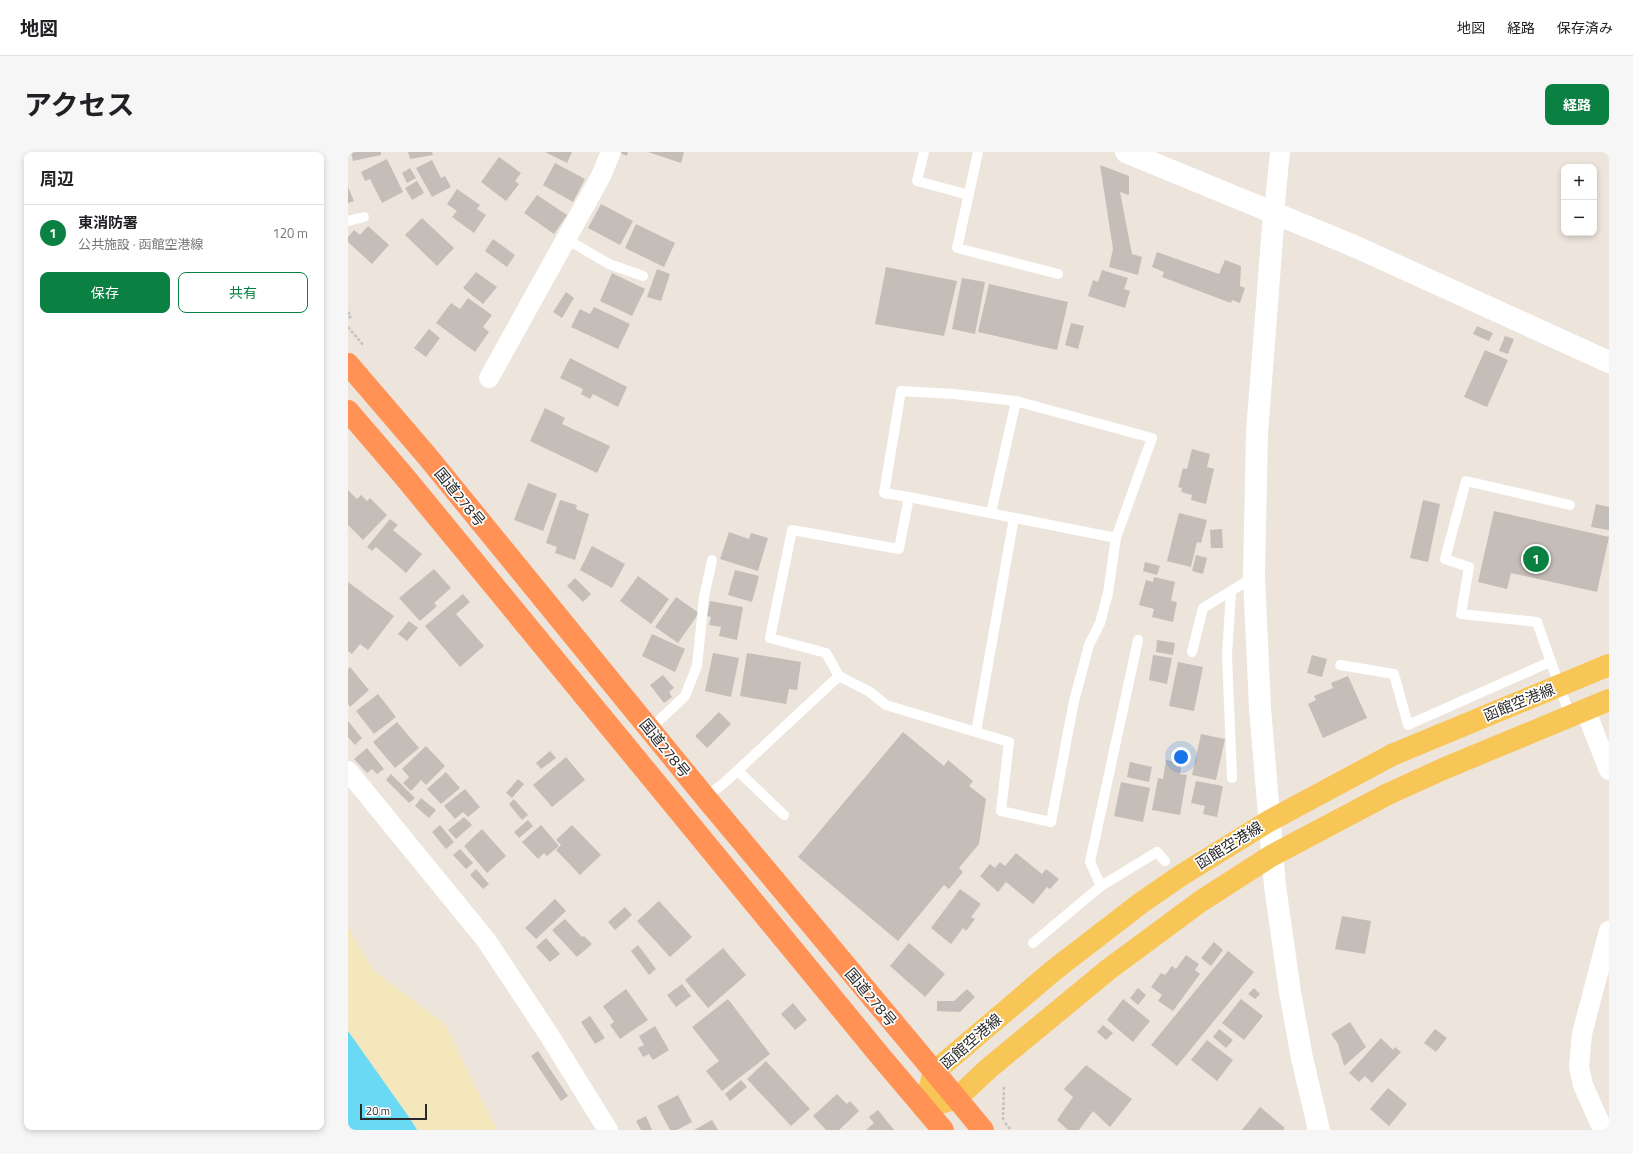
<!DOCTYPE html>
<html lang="ja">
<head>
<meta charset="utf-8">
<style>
  body { margin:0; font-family:"Titillium Web","Noto Sans JP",sans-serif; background:#f6f6f6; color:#202124 }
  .controls { position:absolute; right:12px; top:12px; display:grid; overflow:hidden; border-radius:8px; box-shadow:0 2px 6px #0003 }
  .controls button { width:36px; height:36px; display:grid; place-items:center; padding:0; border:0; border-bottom:1px solid #e0e0e0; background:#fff; color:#202124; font:20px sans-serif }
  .scale { position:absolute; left:12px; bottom:10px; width:67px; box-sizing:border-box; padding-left:4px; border:2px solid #2a2a2a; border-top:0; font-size:11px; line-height:14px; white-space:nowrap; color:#2a2a2a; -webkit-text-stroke:3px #fff; paint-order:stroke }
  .you { position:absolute; left:833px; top:605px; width:14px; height:14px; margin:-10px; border:3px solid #fff; border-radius:50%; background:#1a73e8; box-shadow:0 0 0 6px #1a73e833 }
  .badge { display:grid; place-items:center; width:26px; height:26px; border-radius:50%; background:#0b8043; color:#fff; font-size:13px; font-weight:700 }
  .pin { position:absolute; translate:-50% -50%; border:2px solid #fff; box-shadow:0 1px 4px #0006 }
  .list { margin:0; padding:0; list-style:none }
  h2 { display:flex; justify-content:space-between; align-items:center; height:52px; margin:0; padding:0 16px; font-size:17px }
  h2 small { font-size:13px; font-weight:400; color:#757577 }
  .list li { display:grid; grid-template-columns:26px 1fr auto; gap:12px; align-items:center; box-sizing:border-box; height:56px; padding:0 16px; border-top:1px solid #e0e0e0 }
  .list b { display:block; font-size:15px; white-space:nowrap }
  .list p { margin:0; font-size:13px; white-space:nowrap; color:#757577 }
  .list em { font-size:13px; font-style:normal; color:#757577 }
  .actions { display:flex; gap:8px; padding:12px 16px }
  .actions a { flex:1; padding:9px 0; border:1px solid #0b8043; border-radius:8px; text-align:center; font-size:14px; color:#0b8043 }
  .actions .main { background:#0b8043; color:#fff }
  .map { position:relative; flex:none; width:1261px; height:978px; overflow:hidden; border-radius:8px }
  header { display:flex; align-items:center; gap:24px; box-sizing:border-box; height:56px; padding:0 20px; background:#fff; border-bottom:1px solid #e0e0e0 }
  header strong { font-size:19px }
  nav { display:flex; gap:22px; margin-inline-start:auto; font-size:14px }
  .intro { display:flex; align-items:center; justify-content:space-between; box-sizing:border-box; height:96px; padding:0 24px }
  h1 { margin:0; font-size:28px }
  .button { padding:10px 18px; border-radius:8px; background:#0b8043; color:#fff; font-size:14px; font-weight:700 }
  main { display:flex; gap:24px; padding:0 24px }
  aside { flex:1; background:#fff; border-radius:8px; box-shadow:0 2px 6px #0003 }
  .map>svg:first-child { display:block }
  .sand { fill:#f4e7bc }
  .water { fill:#69d9f4 }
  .building { fill:#c5beb8 }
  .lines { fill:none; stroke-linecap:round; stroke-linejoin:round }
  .path { stroke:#c3c3c3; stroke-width:2.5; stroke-dasharray:3 2; stroke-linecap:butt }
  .lane { stroke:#fff; stroke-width:10 }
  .street { stroke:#fff; stroke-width:20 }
  .secondary { stroke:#fff; stroke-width:22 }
  .primary { stroke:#f7c656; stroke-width:22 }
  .highway { stroke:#ff9254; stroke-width:22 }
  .labels { text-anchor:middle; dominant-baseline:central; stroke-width:3.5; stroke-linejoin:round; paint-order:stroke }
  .street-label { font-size:15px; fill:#2a2a2a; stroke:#fff }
</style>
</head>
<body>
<header>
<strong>地図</strong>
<nav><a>地図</a><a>経路</a><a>保存済み</a></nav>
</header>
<div class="intro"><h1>アクセス</h1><a class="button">経路</a></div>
<main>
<aside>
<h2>周辺<small></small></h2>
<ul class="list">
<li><span class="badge">1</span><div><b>東消防署</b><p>公共施設 · 函館空港線</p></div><em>120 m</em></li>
</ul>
<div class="actions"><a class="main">保存</a><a>共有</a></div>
</aside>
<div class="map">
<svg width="1261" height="978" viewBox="0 0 1261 978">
  <rect width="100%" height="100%" fill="#ede4db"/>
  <path class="sand" d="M0 775 25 818 97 872 149 978H69L0 879Z"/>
  <path class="water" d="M0 879 63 968 69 978H0Z"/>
  <path class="building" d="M3 0H33V3L5 9Z
    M60 0H84L85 3 62 7Z
    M197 0H224L219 11Z
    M269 0H280L279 4Z
    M300 0H336L333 11Z
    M151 5 173 21 167 29 171 32 158 49 133 30Z
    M39 7 55 40 34 51 22 27 17 29 13 20Z
    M84 8 93 26 97 24 103 35 84 45 68 16Z
    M207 11 237 27 225 50 195 33Z
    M752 13 781 24V43L772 40 784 102 794 105 790 123 761 115 765 97Z
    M62 16 68 26 59 31 54 21Z
    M69 29 76 41 64 48 57 36Z
    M0 35 6 49 0 51Z
    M109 37 132 53 129 57 138 63 126 81 104 65 109 59 99 52Z
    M189 43 219 63 206 82 176 61Z
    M253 52 285 69 272 93 240 76Z
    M74 66 106 96 89 114 57 83Z
    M288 72 327 91 316 115 277 96Z
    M20 74 41 93 24 112 0 90V85L6 78 12 83Z
    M145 87 167 103 159 115 137 99Z
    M809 100 871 122 877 108 893 114 892 134 897 136 892 151 884 148 883 151 814 125 816 120 804 115Z
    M538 115 609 129 596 184 527 172Z
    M309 117 322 122 313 149 299 145Z
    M754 118 780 126 776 137 782 139 777 156 740 144 745 128 750 130Z
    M128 120 149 135 135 152 115 136Z
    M264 121 297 137 284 164 252 149Z
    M614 126 637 130 627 182 604 177Z
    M641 132 720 150 709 198 630 180Z
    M218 140 226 146 214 166 205 160Z
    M120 146 144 163 135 175 141 180 127 200 88 171 103 151 112 157Z
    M246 155 282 172 270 197 223 175 232 157 242 162Z
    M723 171 736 174 730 197 717 193Z
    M1129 174 1145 181 1141 189 1125 182Z
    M81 177 92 186 78 205 66 196Z
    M1157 184 1166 187 1160 202 1151 199Z
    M1137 198 1160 208 1139 255 1116 245Z
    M222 206 279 235 270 255 245 242 242 247 233 242 235 237 212 226Z
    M197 256 217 266 214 272 262 294 249 321 182 289Z
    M844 297 862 302 859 315 866 317 858 352 843 348 844 343 833 340 834 336 830 335 835 316 839 317Z
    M180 331 209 342 195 379 166 368Z
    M0 338 9 347 13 343 19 349 22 346 39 363 15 388 0 373Z
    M212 348 229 353 228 357 241 362 227 408 207 401 209 395 198 391Z
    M1075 348 1092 352 1080 410 1062 406Z
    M1248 352 1261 355V378L1243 375Z
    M1146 359 1261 385 1249 440 1163 421 1159 437 1130 430Z
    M831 361 859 368 853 391 849 390 843 415 819 409Z
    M42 367 50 373 45 378 74 402 58 421 28 395 24 399 19 395Z
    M874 377 875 396H863L862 378Z
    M381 380 401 387 403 381 420 386 410 419 372 407Z
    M244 394 277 412 264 436 232 418Z
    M848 403 859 406 855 422 844 419Z
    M797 410 812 414 809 423 795 419Z
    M86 417 103 436 86 451 89 454 72 469 51 446Z
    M387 418 411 424 404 450 380 443Z
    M290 424 321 447 303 472 272 449Z
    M806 425 827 430 823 449 829 450 825 470 804 465 806 457 791 453 798 428 805 430Z
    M227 426 243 442 235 450 219 434Z
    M0 430 46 464 20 498 12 492 4 502 0 499Z
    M115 442 122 450 108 462 136 494 112 515 77 474Z
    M328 445 351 461 330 491 307 475Z
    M362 449 395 455 389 488 371 484 373 475 361 473 363 465 359 464Z
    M61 469 70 476 59 489 50 482Z
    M304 482 337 497 327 520 294 504Z
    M809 488 827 491 825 503 808 500Z
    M365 501 391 506 383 545 357 539Z
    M399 501 453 510 449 538 441 537 438 552 392 544Z
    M805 503 824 506 819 532 801 528Z
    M964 503 979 507 974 525 959 521Z
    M830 510 855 515 846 559 821 554Z
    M2 515 21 538 2 555 0 552V517Z
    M315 523 326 536 321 540 324 545 316 551 302 533Z
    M1000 524 1019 566 975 586 960 552 968 548 966 544 985 536 983 531Z
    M30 542 48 565 26 582 8 559Z
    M371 560 383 572 359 596 347 584Z
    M0 569 14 586 7 593 0 585Z
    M49 570 71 596 47 616 25 590Z
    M555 580 596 614 600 608 625 629 621 634 638 647 631 692 611 716 615 720 601 737 596 733 550 789 450 705Z
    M853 582 877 587 868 628 844 623Z
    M78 594 97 614 78 633 73 628 63 639 55 631 61 625 54 617Z
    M19 596 36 617 29 622 24 617 19 621 6 607Z
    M202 599 208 606 193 617 188 611Z
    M218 605 237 628 204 655 185 633Z
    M818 608 834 611 832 622 839 623 832 663 804 658 810 626 815 627Z
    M782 610 804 615 801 630 779 625Z
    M98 620 112 636 93 652 79 637Z
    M43 622 67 646 61 651 38 628Z
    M170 627 176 632 164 646 158 641Z
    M848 629 875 634 869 665 855 662 857 654 843 651Z
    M773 630 802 636 795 670 766 664Z
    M117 637 132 655 120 665 115 660 107 667 96 654Z
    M73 646 88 658 81 666 67 654Z
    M166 647 180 663 174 668 161 652Z
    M116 665 124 673 108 687 100 678Z
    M180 668 185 674 171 686 166 680Z
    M92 673 106 690 98 697 84 680Z
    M193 673 211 694 199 704 196 701 190 707 174 690Z
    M224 673 253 703 232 723 208 698 213 693 208 688Z
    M134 677 158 704 139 721 116 694Z
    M112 697 125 711 118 717 105 703Z
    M668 701 694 722 698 717 711 727 702 737 699 735 685 752 658 730 650 740 632 724 642 712 647 716 652 710 657 714Z
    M128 717 141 732 135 737 122 723Z
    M612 737 633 752 623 765 627 767 618 779 615 776 603 792 583 776Z
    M207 747 218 759 188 787 177 776Z
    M311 749 344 785 322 805 289 769Z
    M277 755 284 763 267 778 260 770Z
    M994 764 1023 769 1017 802 987 797Z
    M217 767 234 785 236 784 244 792 229 805 204 778Z
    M198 786 212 802 202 810 188 795Z
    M866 790 875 798 863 814 853 806Z
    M561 791 597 822 577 845 542 814Z
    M290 793 308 817 301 823 283 799Z
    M375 796 398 823 360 856 337 828Z
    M880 799 906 820 829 914 803 893Z
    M838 803 851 812 847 818 852 822 825 859 810 849 814 843 803 835 813 821 817 823 824 814 828 817Z
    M334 832 343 844 328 855 319 843Z
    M790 836 798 843 790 853 782 846Z
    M906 836 912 842 907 847 900 842Z
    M278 837 300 868 272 887 262 873 266 870 255 854Z
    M619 837 627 845 612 860 589 859V849H606Z
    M380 847 422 902 374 939 358 919 371 909 344 875Z
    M775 847 802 869 785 890 759 868Z
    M893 847 915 864 896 888 874 871Z
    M445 851 459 868 447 878 433 862Z
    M242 864 257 886 247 892 233 870Z
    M1002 870 1018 895 996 914 990 892 983 882Z
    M755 873 765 881 758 888 749 880Z
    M307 874 321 898 305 908 301 902 295 905 290 896 296 893 291 884Z
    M871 877 885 888 878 896 865 885Z
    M1087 877 1099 886 1088 900 1076 891Z
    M1033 886 1045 898 1047 895 1053 900 1024 931 1017 924 1011 930 1001 921Z
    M859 888 885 908 869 929 843 908Z
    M190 899 220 944 213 949 183 904Z
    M418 909 462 957 443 974 399 927Z
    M738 913 784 947 762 975 745 959 731 978H720L709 968 725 945 716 937Z
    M393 928 399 935 382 949 377 942Z
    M1040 936 1059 952 1041 974 1022 957Z
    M489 942 499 952 502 949 511 959 491 978H478L465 964Z
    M330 943 344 970 329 978H322L309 954Z
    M912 955 937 976 935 978H894Z
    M530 958 546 978H518L526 971 521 965Z
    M298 964 304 978H293L288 969Z
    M364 968 370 978H346Z"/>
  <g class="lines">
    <path class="path" d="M0 160 3 164 0 167
      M0 175 16 194
      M655 968 656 933
      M657 971 663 978"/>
    <path class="lane" d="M576 0 569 29 621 43
      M630 0 609 96 710 122
      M0 69 16 65
      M218 87 261 112 295 124
      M561 345 768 386 760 441 752 471 741 493 726 549 703 670 653 659 661 590 538 553 522 540 491 524 478 501 422 486 444 378 551 397Z
      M561 345 536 341 553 239 606 242 668 249 804 286 768 386
      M643 361 668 249
      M883 440 879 503 884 626
      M844 500 855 456 906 425
      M992 513 1046 522 1060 573 1202 510
      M1222 564 1189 470 1113 462 1121 415 1097 407 1118 329 1222 353
      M302 577 337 544 349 514 356 445 364 408
      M628 580 666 366
      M390 619 436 663
      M357 645 375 632 491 524
      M753 734 742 710 790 488
      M685 791 753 734 809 700 817 709"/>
    <path class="street" d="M926 61 932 0
      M141 226 253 24 263 0
      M1237 557 1261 618
      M0 619 138 788 201 883 260 978
      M1255 978 1235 933 1231 915 1234 882 1261 779"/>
    <path class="secondary" d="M778 0 1006 94 1261 210
      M926 61 909 281 906 425 912 556 927 734 942 840 954 906 971 978"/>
    <path class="primary" d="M576 956 586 920 706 818 793 751 832 724 921 669 1044 603 1261 513
      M576 956 609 946 641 916 761 817 853 749 923 704 1040 642 1095 617 1261 548"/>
    <path class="highway" d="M0 212 79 304 357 645 635 978
      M0 259 55 323 533 905 595 978"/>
  </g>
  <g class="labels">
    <g class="street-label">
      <text transform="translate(112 345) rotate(51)">国道278号</text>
      <text transform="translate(1171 550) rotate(-22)">函館空港線</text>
      <text transform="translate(317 596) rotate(51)">国道278号</text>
      <text transform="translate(881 693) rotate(-32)">函館空港線</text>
      <text transform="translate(523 845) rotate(50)">国道278号</text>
      <text transform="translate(623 889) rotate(-41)">函館空港線</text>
    </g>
  </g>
</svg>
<div class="controls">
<button>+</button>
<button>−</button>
</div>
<div class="scale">20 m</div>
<div class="you"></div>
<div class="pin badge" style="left:1188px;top:407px">1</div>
</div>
</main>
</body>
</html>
